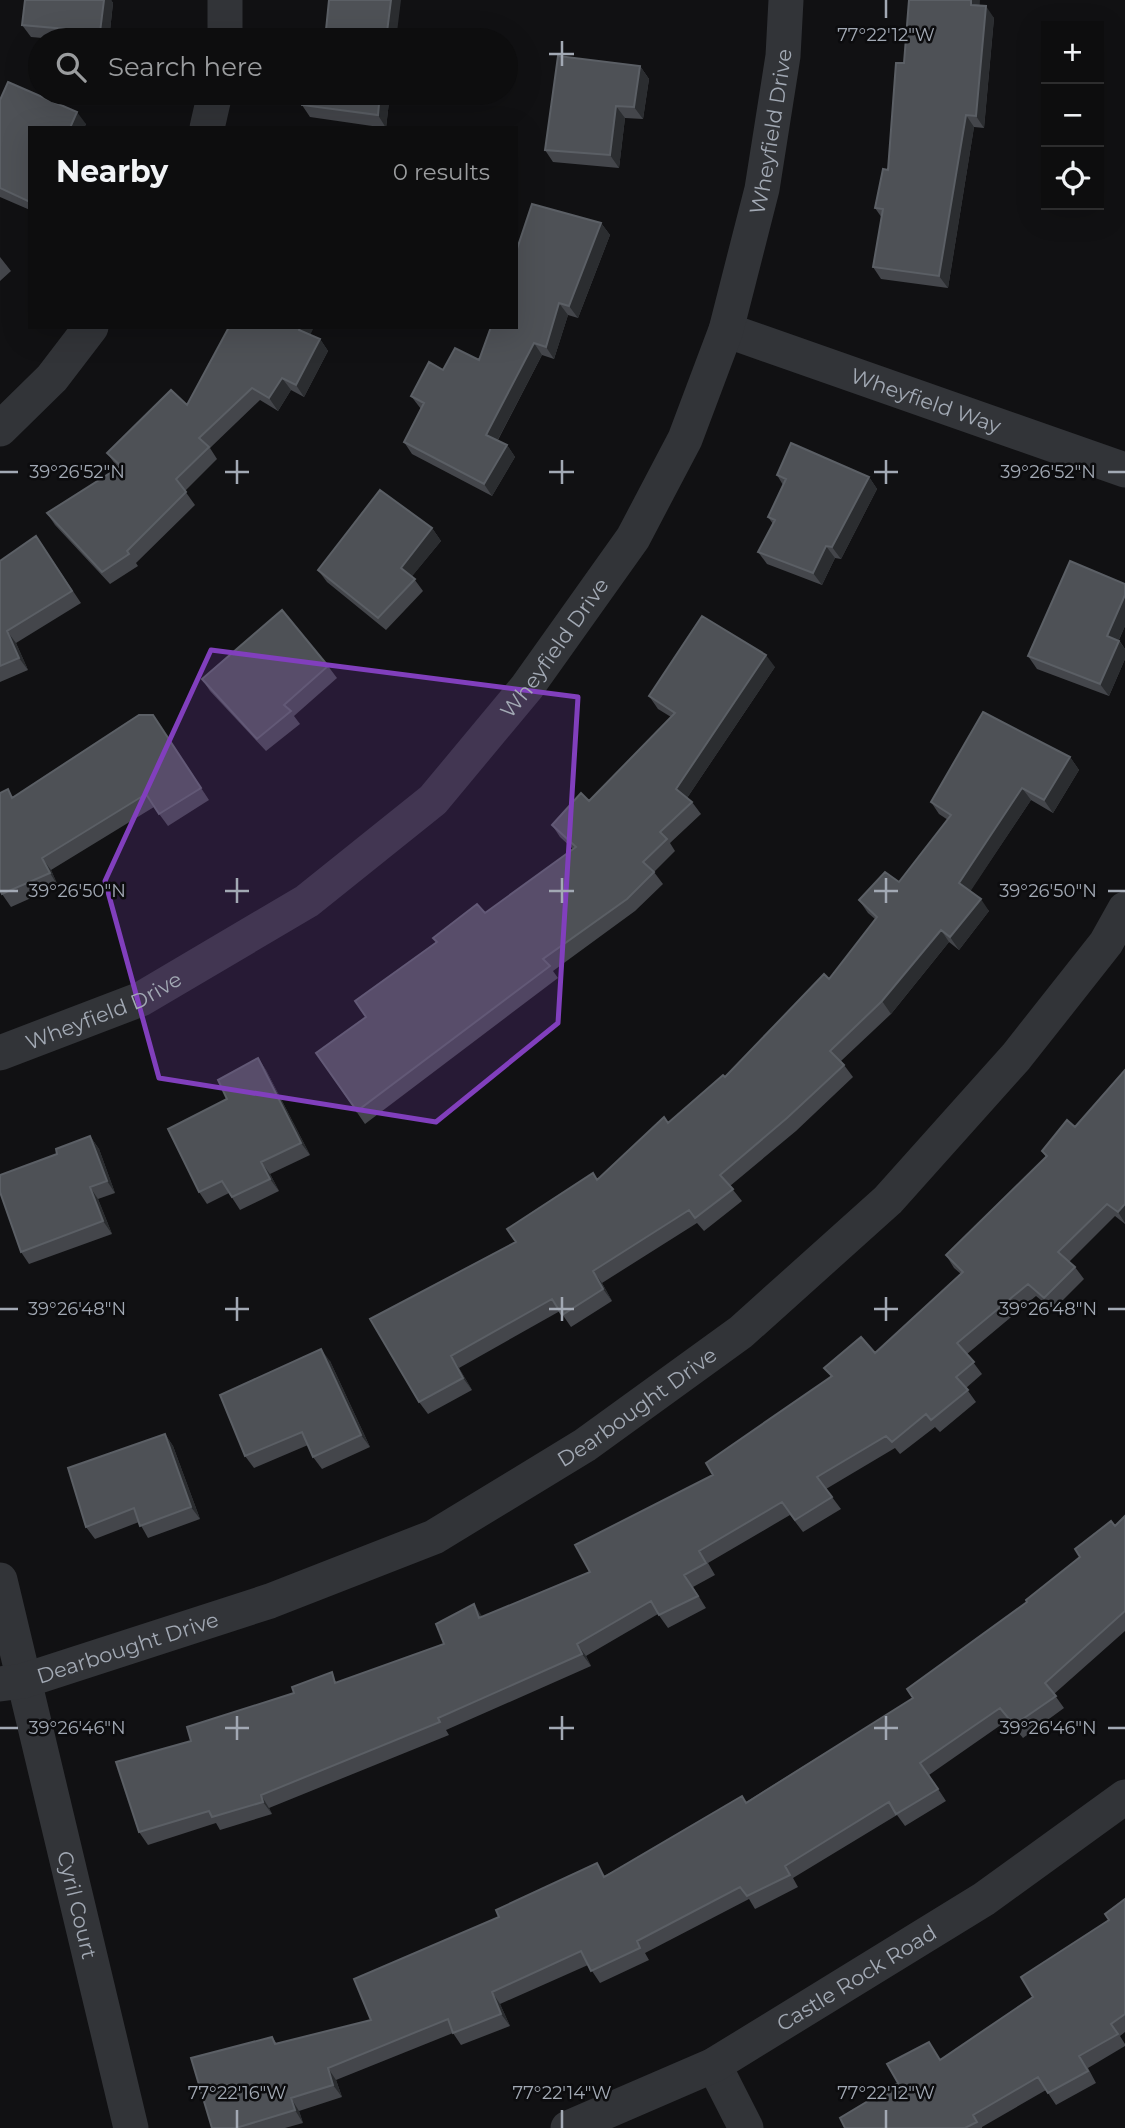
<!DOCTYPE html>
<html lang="en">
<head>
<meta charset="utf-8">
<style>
  body { margin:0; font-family:Montserrat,sans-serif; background:#161617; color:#f1f3f6 }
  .controls { position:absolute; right:21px; top:21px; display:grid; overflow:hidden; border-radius:0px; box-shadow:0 7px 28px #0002 }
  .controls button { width:63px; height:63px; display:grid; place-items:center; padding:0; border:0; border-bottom:2px solid #2d2d2e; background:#0d0d0e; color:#f1f3f6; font:35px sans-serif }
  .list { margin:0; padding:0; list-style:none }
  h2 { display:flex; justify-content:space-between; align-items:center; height:91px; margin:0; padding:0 28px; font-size:30px }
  h2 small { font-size:23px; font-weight:400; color:#9a9c9e }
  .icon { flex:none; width:38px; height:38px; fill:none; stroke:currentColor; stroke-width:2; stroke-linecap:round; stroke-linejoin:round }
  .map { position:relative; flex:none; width:1125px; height:2128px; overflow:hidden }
  .search { position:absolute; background:#0d0d0e; box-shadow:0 7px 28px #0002; left:28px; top:28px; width:490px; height:77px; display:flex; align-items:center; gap:18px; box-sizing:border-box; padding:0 24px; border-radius:38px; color:#9a9c9e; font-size:26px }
  .panel { position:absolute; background:#0d0d0e; box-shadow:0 7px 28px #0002; left:28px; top:126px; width:490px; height:203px; border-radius:0px }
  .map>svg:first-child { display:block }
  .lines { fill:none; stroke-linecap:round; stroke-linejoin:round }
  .minor { stroke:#323438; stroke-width:35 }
  .wall { fill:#44464b }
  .shaded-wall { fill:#2b2d30 }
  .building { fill:#4e5156; stroke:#5b5f65; stroke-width:2 }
  .marked { fill:#813fbd; fill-opacity:0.2; stroke:#813fbd; stroke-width:5; stroke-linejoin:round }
  .ticks { fill:none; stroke:#a2a9b4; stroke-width:2.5 }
  .labels { text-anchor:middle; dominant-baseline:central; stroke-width:5; stroke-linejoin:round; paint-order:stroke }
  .street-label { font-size:21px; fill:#a2a9b4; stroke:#0c0c0e }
  .ticks-label { font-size:18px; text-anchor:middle; fill:#a2a9b4; stroke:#0c0c0e; stroke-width:5; stroke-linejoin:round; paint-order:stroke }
</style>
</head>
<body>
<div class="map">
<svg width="1125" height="2128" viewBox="0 0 1125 2128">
  <rect width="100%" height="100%" fill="#111113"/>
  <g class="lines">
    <g class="minor">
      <path d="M225 0V40"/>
      <path d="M207 128 215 93"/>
      <path id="s1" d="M726 330 1125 470"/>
      <path d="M0 429 52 378 91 327"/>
      <path id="s2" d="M0 1053 141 999 307 901 433 800 527 687 633 538 685 439 726 330 762 189 783 56 786 0"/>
      <path id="s3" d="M0 1580 131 2128"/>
      <path id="s4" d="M0 1684 23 1681 270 1601 434 1537 585 1445 741 1332 888 1200 1016 1057 1106 943 1125 909"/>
      <path d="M714 2065 746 2128"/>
      <path id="s5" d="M568 2128 714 2065 984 1899 1125 1797"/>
    </g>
  </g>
  <path class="wall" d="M25 0H111L113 3 109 40H65L31 37 22 25Z
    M980 6 994 18 984 128 974 127 948 288 881 279 873 267 882 218 875 208 888 170 904 63Z
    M640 66 649 79 643 119 625 118 619 168 553 162 545 150Z
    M303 93H390L386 128 310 117 302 105Z
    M0 100 86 124 84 128H30V210L0 197Z
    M601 223 610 235 578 318 568 315 554 359 542 355 498 440 507 445 515 457 492 496 412 454 404 442 421 409 411 396 443 370 479 360Z
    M0 257 11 271 0 281Z
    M310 335 320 339 328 351 304 397 291 390 278 411 260 400 210 448 217 459 185 491 195 505 136 563 138 566 110 584 55 525 47 513 118 468 107 453 187 405Z
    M777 475 869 477 877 489 841 559 835 558 822 585 767 564 758 552 773 524 768 517 783 485Z
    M432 528 441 541 412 576 423 591 386 630 327 582 318 570Z
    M36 536 81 603 16 643 28 670 0 682V561Z
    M1125 584V626L1119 640 1125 649V659L1109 696 1037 669 1028 656Z
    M328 666 337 678 294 716 300 724 266 751 210 691 202 679Z
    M775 667 687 798 692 802 701 814 670 843 675 851 654 872 663 884 635 911 553 971 558 978 365 1124 316 1053 366 1017 436 942 433 938 485 913 573 849 560 837 552 825 589 801 671 717 658 709 649 696Z
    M153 715 209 800 168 826 154 807 51 870 58 886 11 907 2 894 14 797Z
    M1070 757 1079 770 1053 813 1031 800 970 891 989 911 959 950 949 942 891 1014 841 1061 853 1077 796 1131 730 1186 742 1201 704 1231 697 1223 602 1283 612 1301 571 1327 560 1311 459 1368 472 1390 428 1414 419 1402 516 1242 597 1180 725 1077 829 979 875 919 868 913 859 900 899 882 948 820 939 814 931 802Z
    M258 1058 266 1070 310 1155 270 1174 279 1191 240 1210 229 1193 207 1204 199 1192 227 1099Z
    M1125 1070V1224L1115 1216 1069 1262 1075 1267 1084 1279 1053 1310 1036 1296 967 1354 982 1374 966 1388 976 1402 940 1432 935 1427 900 1454 895 1448 826 1489 841 1509 803 1532 790 1515 708 1563 715 1575 693 1587 706 1608 668 1628 658 1614 586 1656 591 1666 446 1730 449 1735 269 1808 272 1814 220 1830 216 1823 148 1845 139 1832 191 1741 339 1682 444 1644 483 1617 590 1572 713 1475 831 1376 824 1368 875 1353 961 1274 954 1268 946 1255 1046 1157 1042 1151 1075 1127Z
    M90 1136 99 1149 115 1193 98 1199 112 1234 29 1264 21 1252 57 1154Z
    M330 1361 370 1447 322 1469 313 1457 308 1445 254 1468 245 1456Z
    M165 1434 173 1446 200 1519 148 1538 139 1522 95 1539 86 1527Z
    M1125 1516V1631L1054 1694 1064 1708 1023 1738 1008 1720 929 1775 946 1801 905 1826 897 1815 793 1878 798 1887 755 1909 749 1899 645 1953 649 1960 600 1983 588 1965 500 2004 510 2026 461 2045 453 2033 336 2080 342 2097 299 2111 303 2123 285 2128H212L272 2037 277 2044 371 2020 606 1875 746 1802 913 1698 1080 1557 1115 1526Z
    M1125 1899V2032L1120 2036 1125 2044V2046L1088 2068 1096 2083 1056 2105 1046 2090 982 2127V2128H845L941 2060 1033 1997 1109 1920Z"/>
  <path class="shaded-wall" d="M104 0H111L113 3 109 40H106L100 32Z
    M391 0H401L396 40H386Z
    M971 0H980L979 17 971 5Z
    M986 6 994 18 984 128 976 116Z
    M640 66 649 79 643 119 634 107Z
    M380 93H390L386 128 378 115Z
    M616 106 625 118 619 168 610 155Z
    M77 112 86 124 84 128H70Z
    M966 115 974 127 948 288 939 276Z
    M601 223 610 235 578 318 569 306Z
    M559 303 568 315 554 359 546 347Z
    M300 327H314L307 342 299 330Z
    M320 339 328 351 304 397 296 385Z
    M534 343 542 355 494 447 486 435Z
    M282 378 291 390 278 411 269 398Z
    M507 445 515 457 492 496 484 484Z
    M869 477 877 489 841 559 832 547Z
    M432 528 441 541 409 580 401 568Z
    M826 546 835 558 822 585 813 573Z
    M1125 595V626L1115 648 1107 636Z
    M7 631 16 643 28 670 19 658Z
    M1119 641 1125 649V659L1109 696 1100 684Z
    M766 655 775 667 685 801 676 789Z
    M1070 757 1079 770 1053 813 1044 800Z
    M1022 788 1031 800 968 895 959 883Z
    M42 858 51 870 58 886 50 873Z
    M981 899 989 911 959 950 950 937Z
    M941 930 949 942 891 1014 882 1001Z
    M258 1058 266 1070 310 1155 301 1143Z
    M90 1136 99 1149 115 1193 107 1181Z
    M261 1162 270 1174 279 1191 270 1179Z
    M90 1187 98 1199 112 1234 103 1221Z
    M1125 1204V1223L1118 1212Z
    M593 1271 602 1283 612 1301 603 1289Z
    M321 1349 330 1361 370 1447 361 1435Z
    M451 1356 459 1368 472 1390 463 1378Z
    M165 1434 173 1446 200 1519 191 1507Z
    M474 1604 482 1616 488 1631 479 1618Z
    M577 1644 586 1656 591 1666 582 1654Z
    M261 1795 269 1808 272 1814 263 1802Z
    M492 1992 500 2004 510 2026 501 2014Z
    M328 2068 336 2080 342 2097 333 2085Z
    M291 2098 299 2111 303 2123 295 2110Z"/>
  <path class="building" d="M25 0H104L100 32 22 25Z
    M329 0H391L386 40H325Z
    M909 0H971V5L986 6 976 116 966 115 939 276 873 267 883 209 875 208 883 169 888 170 896 63H904Z
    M558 56 640 66 634 107 616 106 610 155 545 150Z
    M8 82 77 112 70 128H30V202L0 188V100Z
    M303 93H380L378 115 302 105Z
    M532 204 601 223 569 306 559 303 546 347 534 343 486 435 507 445 484 484 404 442 424 403 411 396 429 362 443 370 455 348 479 360 491 327H516V252Z
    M229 327H300L299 330 320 339 296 385 282 378 269 398 252 388 199 438 209 447 176 479 186 492 127 551 129 554 102 572 47 513 121 466 107 453 171 390 187 405Z
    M791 443 869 477 832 547 826 546 813 573 758 552 775 520 768 517 786 479 777 475Z
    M380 490 432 528 401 568 415 579 378 618 318 570Z
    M36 536 72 591 7 631 19 658 0 666V561Z
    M1070 561 1125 584V595L1107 636 1119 641 1100 684 1028 656Z
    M282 610 328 666 284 705 291 711 257 739 202 679Z
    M702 616 766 655 676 789 692 802 660 832 667 839 643 862 654 872 627 899 543 959 550 966 357 1111 316 1053 366 1017 355 1001 437 942 433 938 477 904 485 913 576 847 552 825 581 793 589 801 675 713 649 696Z
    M983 712 1070 757 1044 800 1022 788 959 883 981 899 950 937 941 930 882 1001 830 1051 844 1065 787 1118 720 1175 733 1189 695 1218 689 1210 593 1271 603 1289 562 1315 552 1299 451 1356 463 1378 419 1402 370 1319 516 1242 507 1229 593 1173 597 1180 664 1117 668 1123 723 1075 725 1077 824 974 829 979 877 917 859 900 885 872 899 882 951 815 931 802Z
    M139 715H153L201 788 159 814 146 794 42 858 50 873 2 894 0 890V793L8 789 12 798Z
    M258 1058 301 1143 261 1162 270 1179 232 1197 222 1181 199 1192 168 1129 227 1099 218 1080Z
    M1125 1070V1204L1118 1212 1107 1204 1058 1252 1075 1267 1044 1298 1028 1284 957 1343 974 1362 956 1377 968 1390 931 1420 926 1414 892 1442 886 1436 817 1477 832 1497 795 1520 782 1502 699 1551 706 1563 684 1575 698 1596 659 1615 651 1601 577 1644 582 1654 438 1718 440 1722 261 1795 263 1802 212 1817 209 1811 139 1832 116 1762 191 1741 187 1727 294 1693 292 1687 332 1672 335 1683 444 1644 436 1624 474 1604 479 1618 590 1572 575 1545 713 1475 706 1463 832 1376 824 1368 861 1337 875 1353 963 1272 946 1255 1047 1156 1042 1151 1067 1120 1075 1127Z
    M90 1136 107 1181 90 1187 103 1221 21 1252 0 1192V1175L57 1154 56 1149Z
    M321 1349 361 1435 313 1457 302 1432 245 1456 220 1395Z
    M165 1434 191 1507 140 1526 134 1508 86 1527 68 1468Z
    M1125 1516V1611L1045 1683 1056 1696 1014 1725 1000 1708 920 1763 938 1789 896 1814 889 1802 785 1866 790 1875 747 1896 740 1887 637 1941 640 1948 591 1971 581 1951 492 1992 501 2014 453 2033 448 2019 328 2068 333 2085 291 2098 295 2110 236 2128H212L191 2058 272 2037 275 2044 371 2020 354 1979 499 1917 496 1910 597 1863 604 1877 742 1796 746 1803 913 1698 907 1689 1027 1602 1026 1600 1080 1557 1075 1549 1111 1521 1115 1526Z
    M1125 1899V2014L1111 2024 1118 2034 1079 2056 1088 2071 1048 2093 1038 2077 973 2115 977 2122 965 2128H845L840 2118 898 2083 887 2064 929 2042 940 2060 1033 1997 1021 1977 1109 1920 1105 1914Z"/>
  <path class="marked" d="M211 650 578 697 558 1023 436 1122 159 1078 105 881Z"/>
  <path class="ticks" d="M886 0V18M562 41V66M549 54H574M237 460V484M562 460V484M886 460V484M0 472H18M225 472H249M549 472H574M874 472H898M1108 472H1125M237 878V903M562 878V903M886 878V903M0 891H18M225 891H249M549 891H574M874 891H898M1108 891H1125M237 1297V1321M562 1297V1321M886 1297V1321M0 1309H18M225 1309H249M549 1309H574M874 1309H898M1108 1309H1125M237 1716V1740M562 1716V1740M886 1716V1740M0 1728H18M225 1728H249M549 1728H574M874 1728H898M1108 1728H1125M237 2110V2128M562 2110V2128M886 2110V2128"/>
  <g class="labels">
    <g class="street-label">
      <text stroke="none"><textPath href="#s2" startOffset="1267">Wheyfield Drive</textPath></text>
      <text stroke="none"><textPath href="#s1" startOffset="212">Wheyfield Way</textPath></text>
      <text stroke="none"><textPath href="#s2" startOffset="700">Wheyfield Drive</textPath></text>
      <text stroke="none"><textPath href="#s2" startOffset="112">Wheyfield Drive</textPath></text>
      <text stroke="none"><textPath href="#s4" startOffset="700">Dearbought Drive</textPath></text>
      <text stroke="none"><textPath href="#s4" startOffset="133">Dearbought Drive</textPath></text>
      <text stroke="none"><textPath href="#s3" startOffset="334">Cyril Court</textPath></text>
      <text stroke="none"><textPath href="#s5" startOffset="326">Castle Rock Road</textPath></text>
    </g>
  </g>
  <g class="ticks-label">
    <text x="886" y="41">77°22'12"W</text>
    <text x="77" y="478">39°26'52"N</text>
    <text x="1048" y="478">39°26'52"N</text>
    <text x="77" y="897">39°26'50"N</text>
    <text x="1048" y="897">39°26'50"N</text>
    <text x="77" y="1315">39°26'48"N</text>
    <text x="1048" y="1315">39°26'48"N</text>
    <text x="77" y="1734">39°26'46"N</text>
    <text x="1048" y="1734">39°26'46"N</text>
    <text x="237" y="2099">77°22'16"W</text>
    <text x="562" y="2099">77°22'14"W</text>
    <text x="886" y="2099">77°22'12"W</text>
  </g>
</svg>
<div class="controls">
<button>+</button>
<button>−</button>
<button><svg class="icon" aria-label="locate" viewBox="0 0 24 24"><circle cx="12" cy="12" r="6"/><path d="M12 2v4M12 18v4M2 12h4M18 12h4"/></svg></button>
</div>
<div class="search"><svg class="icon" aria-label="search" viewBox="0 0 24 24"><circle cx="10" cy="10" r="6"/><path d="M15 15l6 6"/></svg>Search here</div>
<section class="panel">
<h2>Nearby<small>0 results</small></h2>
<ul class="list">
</ul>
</section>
</div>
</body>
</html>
